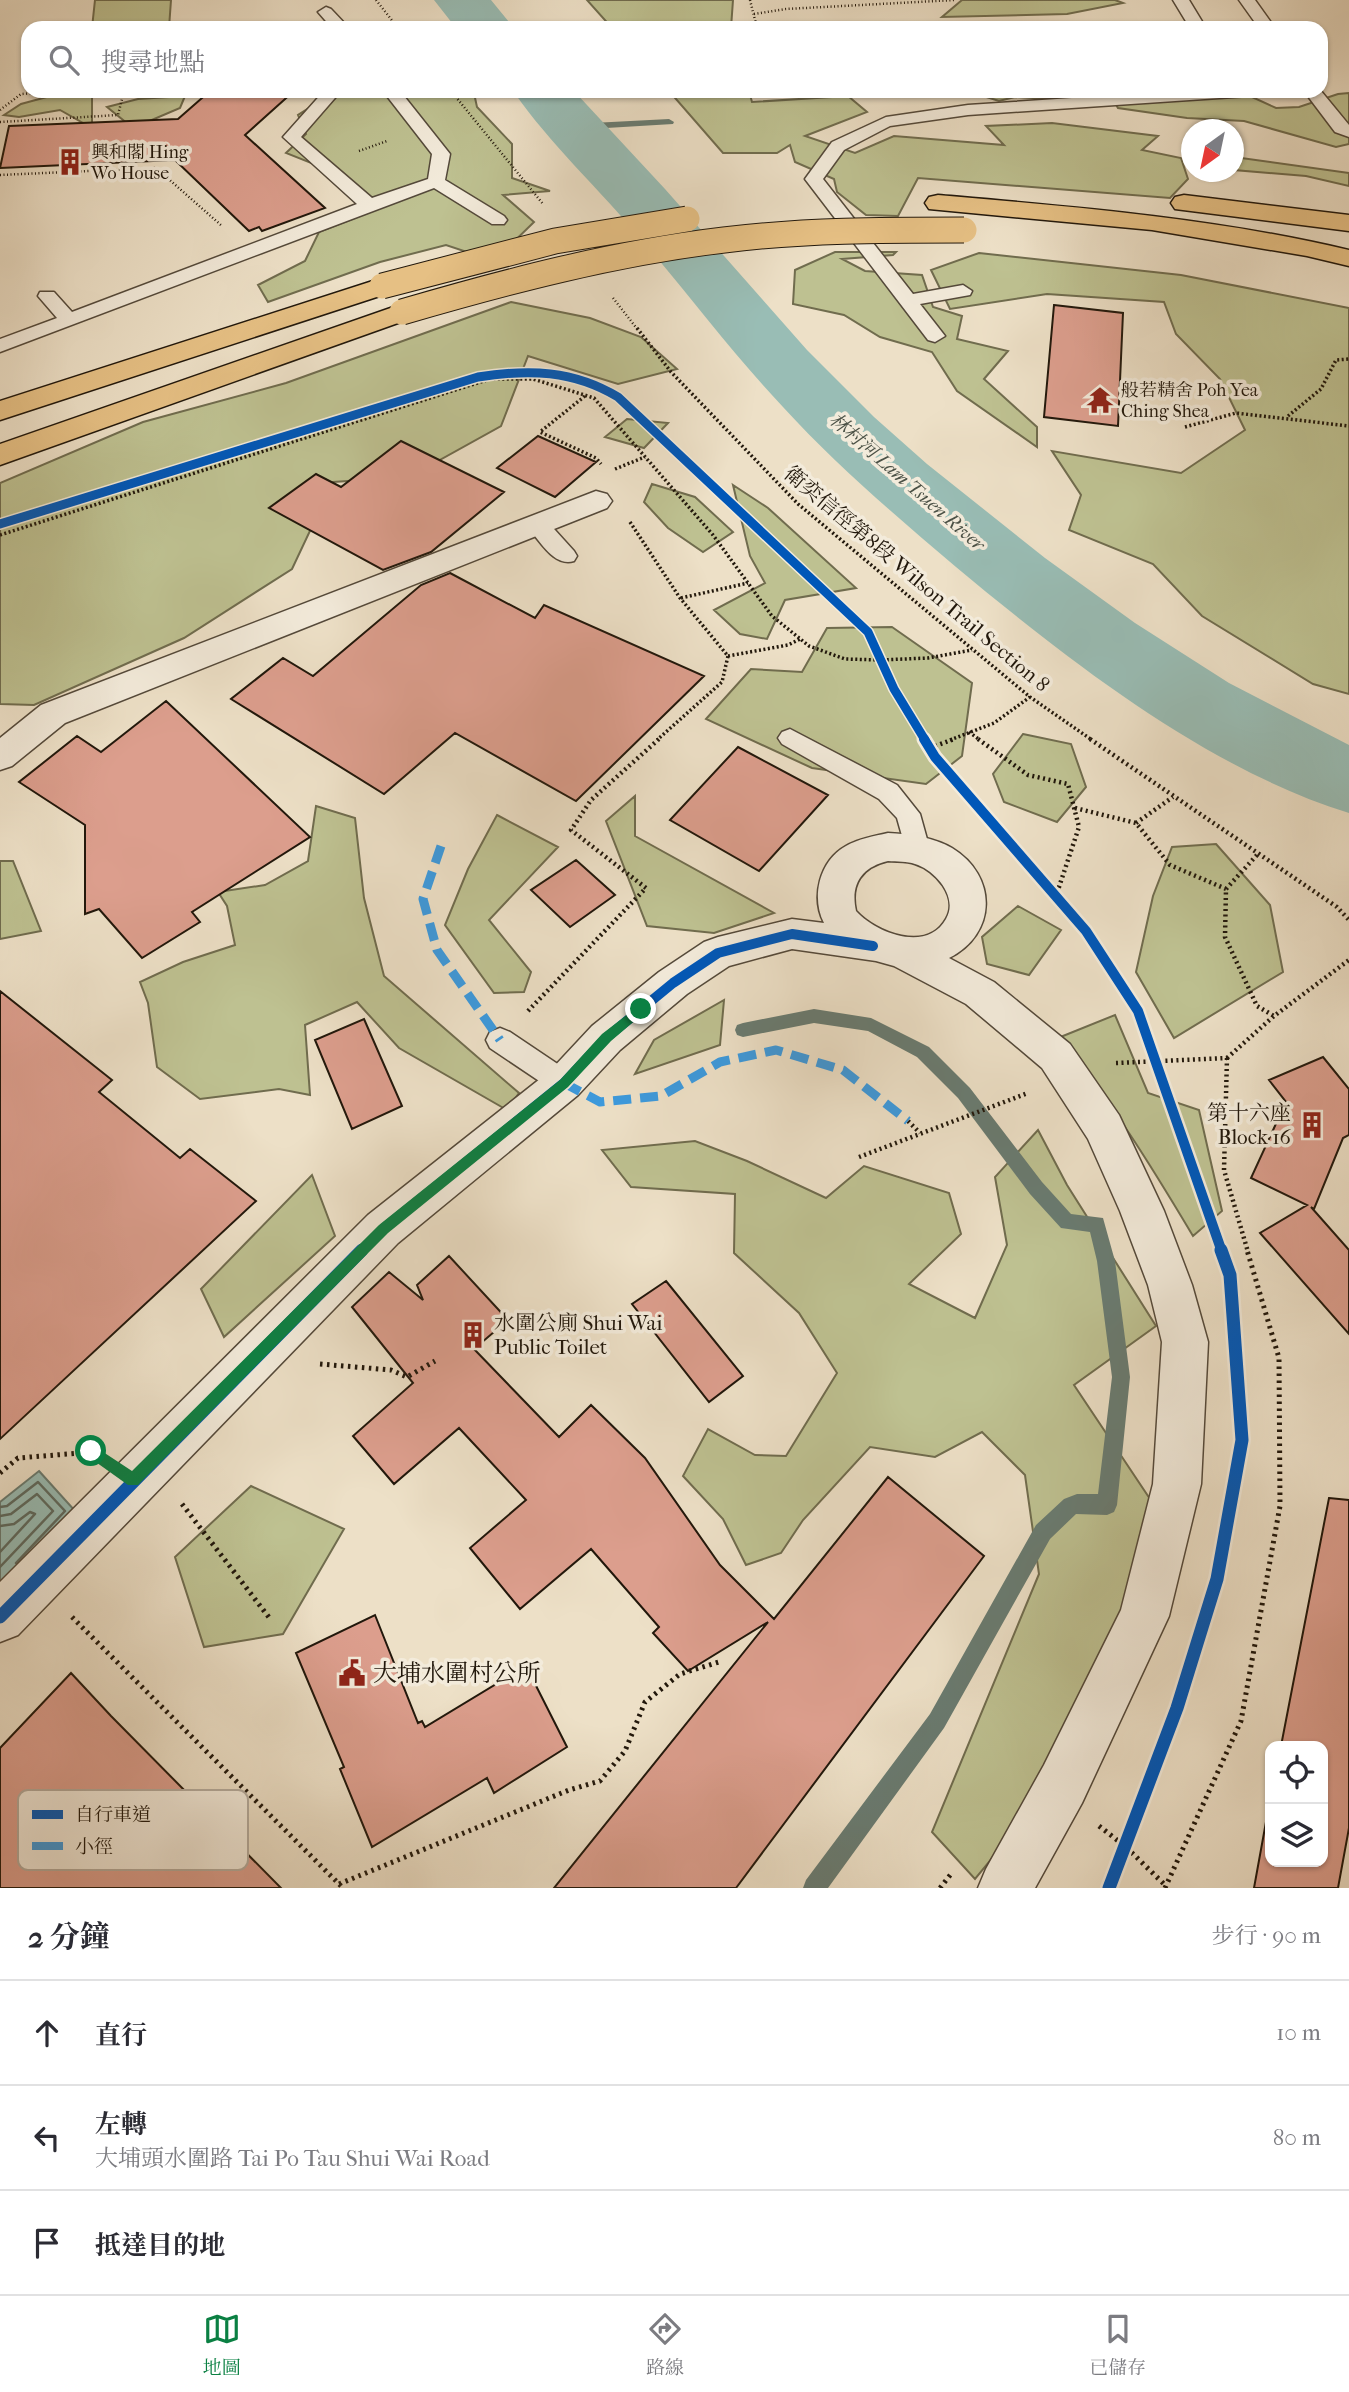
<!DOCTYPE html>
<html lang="zh-TW">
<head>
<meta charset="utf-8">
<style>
  body { margin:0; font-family:"IM FELL French Canon","Noto Serif TC",serif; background:#f2f2f3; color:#2b2b33 }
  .controls { position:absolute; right:21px; bottom:21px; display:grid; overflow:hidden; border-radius:14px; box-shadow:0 2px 5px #0004 }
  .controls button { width:63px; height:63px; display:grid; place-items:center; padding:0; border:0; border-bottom:2px solid #e1e1e2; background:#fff; color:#2b2b33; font:35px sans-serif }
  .compass { position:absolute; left:1181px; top:119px; width:63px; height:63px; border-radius:50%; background:#fff; box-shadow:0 2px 5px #0004; rotate:213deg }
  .stop { position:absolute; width:21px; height:21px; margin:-16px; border:5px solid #0b8043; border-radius:50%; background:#fff }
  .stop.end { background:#0b8043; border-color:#fff; box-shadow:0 2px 7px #0008 }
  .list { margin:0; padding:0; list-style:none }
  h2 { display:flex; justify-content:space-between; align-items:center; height:91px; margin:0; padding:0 28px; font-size:30px }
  h2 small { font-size:23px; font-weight:400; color:#7c7c81 }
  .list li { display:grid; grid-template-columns:46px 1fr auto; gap:21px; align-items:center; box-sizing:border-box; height:105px; padding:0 28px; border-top:2px solid #e1e1e2 }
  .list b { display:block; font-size:26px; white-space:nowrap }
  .list p { margin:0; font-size:23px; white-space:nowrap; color:#7c7c81 }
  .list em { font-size:23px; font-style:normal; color:#7c7c81 }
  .icon { flex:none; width:38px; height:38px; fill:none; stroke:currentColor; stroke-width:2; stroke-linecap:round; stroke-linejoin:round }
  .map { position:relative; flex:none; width:1349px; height:1888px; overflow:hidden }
  .search { position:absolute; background:#fff; box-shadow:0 2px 5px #0004; left:21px; right:21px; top:21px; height:77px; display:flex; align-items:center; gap:18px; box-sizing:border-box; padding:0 24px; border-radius:21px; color:#7c7c81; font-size:26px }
  .sheet { height:406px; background:#fff }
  nav { display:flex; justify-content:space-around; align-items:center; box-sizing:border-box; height:98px; border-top:2px solid #e1e1e2; background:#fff; font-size:19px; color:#7c7c81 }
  nav a { display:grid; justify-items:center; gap:4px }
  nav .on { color:#0b8043 }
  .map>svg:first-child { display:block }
  .green { fill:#bec191; stroke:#706c4e; stroke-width:2 }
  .water { fill:#99bdb5; stroke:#697b71; stroke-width:2 }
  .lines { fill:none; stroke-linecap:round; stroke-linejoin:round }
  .shore { stroke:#5d6a60; stroke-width:2.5 }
  .stream { fill:#697b71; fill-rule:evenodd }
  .river { fill:#99bdb5; fill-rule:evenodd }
  .building { fill:#dc9e8d; stroke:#21170b; stroke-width:2 }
  .lane-casing { stroke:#54493a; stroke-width:3 }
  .street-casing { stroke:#54493a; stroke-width:3 }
  .highway-casing { stroke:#21170b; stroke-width:3 }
  .path-far3 { stroke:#21170b; stroke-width:2.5; stroke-dasharray:1 2.5; stroke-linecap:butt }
  .path-far2 { stroke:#21170b; stroke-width:3.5; stroke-dasharray:2 2.5; stroke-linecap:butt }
  .path-far1 { stroke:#21170b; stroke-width:4.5; stroke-dasharray:2 3.5; stroke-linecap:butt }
  .path { stroke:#21170b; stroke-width:5; stroke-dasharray:2.5 4.5; stroke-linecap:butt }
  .lane { fill:#f3ebdb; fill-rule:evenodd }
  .street { fill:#f3ebdb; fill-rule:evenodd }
  .highway { fill:#e6c084; fill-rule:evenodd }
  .highway-bridge-casing { stroke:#21170b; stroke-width:27; stroke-linecap:butt }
  .highway-bridge { stroke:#e6c084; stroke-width:25 }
  .quiet { stroke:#3c9ade; stroke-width:9; stroke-dasharray:18 9; stroke-linecap:butt }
  .cycleway-far2-casing { stroke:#f3ebdb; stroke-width:12 }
  .cycleway-far1-casing { stroke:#f3ebdb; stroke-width:15 }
  .cycleway-casing { stroke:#f3ebdb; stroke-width:18 }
  .cycleway-far2 { stroke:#0057b8; stroke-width:9 }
  .cycleway-far1 { stroke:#0057b8; stroke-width:10 }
  .cycleway { stroke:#0057b8; stroke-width:13 }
  .route { fill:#0b8043 }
  .labels { text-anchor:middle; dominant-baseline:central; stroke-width:7; stroke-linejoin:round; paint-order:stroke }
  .far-poi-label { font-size:18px; fill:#21170b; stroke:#f3ebdb; text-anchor:start }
  .far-water-label { font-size:19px; font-style:italic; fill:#4b5146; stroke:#f3ebdb }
  .street-label { font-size:21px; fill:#21170b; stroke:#f3ebdb }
  .poi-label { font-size:21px; fill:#21170b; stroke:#f3ebdb; text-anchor:end }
  .near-poi-label { font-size:24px; fill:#21170b; stroke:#f3ebdb; text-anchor:start }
  .key { fill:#f3ebdb; stroke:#b4ab9d; stroke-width:2 }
  .key-label { font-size:19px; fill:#21170b }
</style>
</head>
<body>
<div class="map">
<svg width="1349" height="1888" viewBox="0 0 1349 1888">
  <rect width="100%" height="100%" fill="#ede0c7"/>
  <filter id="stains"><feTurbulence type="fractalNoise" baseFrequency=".00286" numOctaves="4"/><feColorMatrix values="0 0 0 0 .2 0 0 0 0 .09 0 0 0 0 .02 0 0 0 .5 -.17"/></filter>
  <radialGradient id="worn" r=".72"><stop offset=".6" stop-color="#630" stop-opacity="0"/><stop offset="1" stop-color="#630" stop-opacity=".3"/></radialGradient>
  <path class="green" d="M95 0H171L169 28H92Z
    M587 0H733L731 28H612Z
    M962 0H1115L1123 3 1067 14 942 17Z
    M336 91 474 93 477 107 512 144V178L550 191 503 195 534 222 494 261 446 245 380 262 268 302 258 285 305 261 319 232 370 212 349 178 286 153 306 134 298 115Z
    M669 91H749L752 102 848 96 867 112 805 136 855 153 894 136 1004 145 986 126 1052 123 1158 136 1142 150 1181 158 1188 179 1170 198 918 178 898 216 866 215 837 192 834 179 795 162 790 145 777 153H723Z
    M981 91H1082L1067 100 1015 97 999 101 980 95Z
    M1108 91H1239L1276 108 1299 107 1338 94 1349 93V144L1336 147 1244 121 1187 118 1118 108Z
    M54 95 92 97V128L60 110 19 117 4 115 21 104Z
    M185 96 180 108 133 128 107 107 138 99Z
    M1234 157 1349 173V186L1306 176 1234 170Z
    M835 252H896L893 255 842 259 865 271 922 275 933 307 962 316 957 339 1008 351 984 379 1037 427V447L957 391 932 352 880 337 844 315 793 304 795 270Z
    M979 253 1181 275 1349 308V694L1313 684 1202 616 1153 564 1069 530 1081 495 1052 451 1181 473 1245 430 1220 379 1176 334 1164 302 1047 294 950 309 931 270Z
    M511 302 590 318 641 337 677 369 618 384 528 356 501 426 409 477 333 482 292 569 184 638 34 705 0 704V483L143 422 286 383Z
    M627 419 668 423 644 448 605 437Z
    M652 484 695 497 733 532 703 552 668 528 644 502Z
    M733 485 768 508 856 588 785 600 767 639 740 634 714 610 765 583 750 556Z
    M892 627 972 683 962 756 926 784 812 768 706 719 751 669 802 672 827 628Z
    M1023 734 1071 744 1086 787 1057 822 1004 802 993 774Z
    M635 796V836L774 913 714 933 647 926 606 821Z
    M316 806 355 818 364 898 384 976 519 1093 507 1110 399 1048 357 1002 305 1025 310 1095 279 1089 200 1099 157 1067 148 1003 140 982 183 962 235 945 227 906 218 892 265 885 308 861Z
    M497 815 558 847 489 920 531 972 524 992 494 993 445 925 468 869Z
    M1216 844 1270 905 1283 972 1174 1038 1136 972 1153 896 1172 847Z
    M0 861H13L41 931 0 939Z
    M1018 906 1061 930 1029 975 987 964 982 937Z
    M724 1000 720 1045 635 1074 654 1040Z
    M1115 1015 1148 1093 1199 1110 1222 1211 1193 1236C1150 1164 1112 1102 1058 1038Z
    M1038 1130 1067 1185 1156 1326 1074 1385 1152 1502 1133 1687 975 1879 932 1832 1039 1574 1025 1475 982 1432 935 1457 870 1447 803 1520 781 1553 746 1565 723 1519 683 1476 708 1429 755 1455 786 1456 837 1373 799 1313 734 1253 735 1194 631 1187 602 1150 695 1141 747 1161 826 1198 864 1166 949 1193 961 1234 909 1284 975 1318 1007 1245 995 1177Z
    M312 1175 335 1236 224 1337 201 1289Z
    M251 1486 344 1529 283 1634 204 1647 175 1557Z"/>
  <path class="water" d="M39 1471 76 1512 0 1590V1502Z"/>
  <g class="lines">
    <path class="shore" d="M0 1507 7 1506 38 1482 65 1511 16 1563
      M0 1516 11 1514 37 1494 53 1511 0 1567
      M0 1526 14 1524 30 1512 35 1514 0 1552"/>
    <path class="stream" d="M669 119 674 122 673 124 573 130 568 127 573 124Z
      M814 1009 871 1018 929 1047 970 1088 1042 1182 1071 1214 1103 1218 1115 1261 1130 1377 1117 1505 1114 1512 1107 1515 1076 1514 1050 1539 944 1728 828 1888H803L806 1880 930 1714 1036 1525 1064 1499 1077 1494H1098L1112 1377 1097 1261 1090 1232 1061 1228 1030 1194 958 1098 917 1057 868 1031 814 1023 743 1037 737 1035 735 1030 737 1025 743 1023Z"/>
    <path class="river" d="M434 0H491L514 28H456Z
      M513 91H574L665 189 807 350 874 417 927 464 1045 558 1135 623 1229 683 1349 745V813C1207 769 1069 661 956 567 896 516 836 465 783 407 733 354 689 295 642 240 600 190 550 144 513 91Z"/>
  </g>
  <path class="building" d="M210 91H294L245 135 325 208 262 231 259 227 249 231 175 160 0 168 9 126 178 119Z
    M1054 305 1123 313 1118 426 1044 417Z
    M538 436 596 462 555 497 497 468Z
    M401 441 504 492 431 552 383 570 269 508 316 474 341 487Z
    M450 573 535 618 544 605 704 676 576 801 455 733 384 794 231 699 283 658 313 676 421 585Z
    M166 701 310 837 192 912 200 922 142 958 99 909 85 914V825L19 782 77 736 101 752Z
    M738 747 828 795 759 871 670 820Z
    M576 860 615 895 570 927 531 890Z
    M0 991 112 1080 99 1092 180 1158 190 1149 256 1201 0 1439Z
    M364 1019 402 1106 352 1129 315 1040Z
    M1323 1057 1349 1089V1135L1343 1138 1314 1209 1311 1207 1349 1250V1334L1260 1233 1307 1205 1251 1178 1286 1102 1269 1080Z
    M449 1256 508 1320 474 1349 559 1437 591 1405 645 1458 720 1565 774 1619 888 1477 984 1556 736 1888H554L768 1622 688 1671 653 1633 659 1627 591 1549 520 1609 470 1548 526 1500 459 1428 394 1484 353 1436 413 1383 352 1307 389 1272 423 1300 417 1285Z
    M666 1281 743 1376 709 1402 632 1304Z
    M1329 1498 1349 1500V1828L1338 1888H1254L1270 1800V1862H1323V1746H1281Z
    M375 1615 418 1723 422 1721 425 1727 526 1666 567 1747 494 1793 487 1778 372 1847 340 1769 344 1767 296 1653Z
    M71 1673 111 1716 281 1888H0V1748Z"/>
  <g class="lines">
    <defs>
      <path id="lane" d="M1173 0H1189L1206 28H1190Z
        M1239 0H1255L1275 28H1259Z
        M326 7 331 9 349 28H332L318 12Z
        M324 91H341L301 137 372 198 428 179 432 154 383 91H400L450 154 445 180 504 216 507 220 504 224H492L434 188 0 352V339L57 318 38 296 40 292H54L72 312 357 204 283 137Z
        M1176 91H1257L1249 96 968 115 890 126 844 150 823 179 913 294 963 285 972 291 970 295 920 304 945 336 935 342 928 340 805 179 832 142 886 117 968 105Z
        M1304 91H1321L1349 125V137L1335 132Z
        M537 517 545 519 574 551 577 556 574 561C554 567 541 542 529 529L526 524 529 519Z
        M790 729 897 785 920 814 930 850 926 857 917 860 908 857 897 818 879 799 782 744 778 738 782 732Z
        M500 1028 510 1032 574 1075 578 1083 574 1091 564 1095 554 1091 490 1048 486 1040 490 1032Z"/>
      <path id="street" d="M596 491 607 494 612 501 607 508 65 723 12 766 0 770V738L41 705Z
        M888 833C910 834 933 837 952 848 998 876 997 934 949 958L994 982 1070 1044 1119 1115 1164 1211 1192 1285 1208 1342 1201 1484 1169 1616 1082 1803 1035 1888H978L986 1869 1044 1765 1121 1610 1153 1484 1162 1342 1148 1285 1120 1211 1088 1139 1042 1068 966 1004 894 966 876 961 792 949 729 966 687 994 620 1050 578 1095 398 1243 18 1635 0 1642V1582L368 1215 550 1071 592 1026 659 972 704 942 718 937 792 919 824 923C811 898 819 861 846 846 858 839 874 836 888 833ZM888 861C897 862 907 861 915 864 935 870 959 897 946 919 927 953 876 933 856 911 850 884 862 867 888 861Z"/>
      <path id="highway" d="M938 195C1076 207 1214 218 1349 250V266L1307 256 1152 230 929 209 925 203 929 197Z
        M1184 195 1349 215V231L1175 209 1171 203 1175 197Z
        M382 278 392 280 396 286 392 292 0 420V401Z
        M402 304 412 306 416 312 412 318 0 465V444Z"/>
    </defs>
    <use href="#lane" class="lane-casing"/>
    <use href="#street" class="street-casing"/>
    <use href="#highway" class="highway-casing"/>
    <path class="path-far3" d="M376 0 398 28
      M750 0 757 28
      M754 14 786 9 955 0
      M451 91 543 204
      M0 110 21 94 66 91
      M0 122 118 115 124 91
      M359 151 387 141
      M0 175 156 168 222 226
      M613 298 638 330"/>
    <path class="path-far2" d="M637 328 671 372 798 504 1030 697 1092 740
      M585 396 540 432 596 458 601 464
      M1288 416 1321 389 1336 360 1349 359
      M1185 427 1236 413 1349 426
      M615 469 645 457
      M630 522 680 598 728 656 722 682 657 740
      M0 535 490 379H533L594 398 713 535 772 616 809 646 845 659 881 660 928 658 972 650
      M681 598 748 583
      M728 656 788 645 800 639
      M969 732 980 740
      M950 740 994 723 1030 697"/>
    <path class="path-far1" d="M978 739 1028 775 1068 784 1079 827 1056 896
      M1090 739 1337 907 1349 920
      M930 748 954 739
      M1075 808 1136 823 1170 865 1226 889
      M1136 823 1173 797
      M1257 855 1226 889 1225 937 1257 1006 1274 1016
      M528 1011 646 888 571 830 591 800 659 739
      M1227 1058 1274 1016 1349 960
      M1227 1058 1224 1170 1248 1252
      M1116 1063 1227 1058
      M908 1121 920 1133
      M859 1157 1028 1093"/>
    <path class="path" d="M320 1364 391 1370 407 1377 435 1361
      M0 1473 18 1458 93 1452
      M182 1504 271 1620
      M72 1617 343 1888
      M1099 1826 1126 1847 1166 1886
      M339 1884 569 1790 600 1781 625 1751 645 1702 680 1674 719 1662
      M940 1888 951 1874
      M1165 1888 1241 1721 1280 1506 1279 1358 1247 1250"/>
    <use href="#lane" class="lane"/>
    <use href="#street" class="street"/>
    <use href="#highway" class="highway"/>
    <defs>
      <path id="highway-bridge" d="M382 286 555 241 687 219
        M402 312C508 281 615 253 724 240 804 230 884 230 964 230"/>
    </defs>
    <use href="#highway-bridge" class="highway-bridge-casing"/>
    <use href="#highway-bridge" class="highway-bridge"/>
    <path class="quiet" d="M441 846 423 899 437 950 500 1040
      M564 1083 600 1102 661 1096 720 1062 776 1050 843 1070 908 1121"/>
    <defs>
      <path id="cycleway-far2" d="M0 524 478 377C529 369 573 370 618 397L868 632 894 689 925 740"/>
      <path id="cycleway-far1" d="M924 739 935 757 1086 931 1138 1011 1222 1252
        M361 1252 383 1229 564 1083 606 1038 673 983 718 953 792 934 873 946"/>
      <path id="cycleway" d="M0 1617 362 1250
        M1109 1888 1177 1708 1217 1579 1242 1440 1230 1275 1221 1250"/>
    </defs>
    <use href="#cycleway-far2" class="cycleway-far2-casing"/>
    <use href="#cycleway-far1" class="cycleway-far1-casing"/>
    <use href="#cycleway" class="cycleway-casing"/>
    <use href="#cycleway-far2" class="cycleway-far2"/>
    <use href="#cycleway-far1" class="cycleway-far1"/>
    <use href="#cycleway" class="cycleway"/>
  </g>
  <path class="route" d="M641 1004 645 1005V1012L611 1041 568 1087 388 1233 138 1485H128L86 1455V1446L91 1444 132 1471 379 1225 560 1080 602 1034Z"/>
  <defs>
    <symbol id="building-bare" viewBox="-9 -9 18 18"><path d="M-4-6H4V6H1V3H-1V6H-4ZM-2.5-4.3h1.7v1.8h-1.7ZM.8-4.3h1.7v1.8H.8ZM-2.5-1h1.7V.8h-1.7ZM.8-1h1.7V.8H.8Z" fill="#8f2418" stroke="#f3ebdb" stroke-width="2.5" paint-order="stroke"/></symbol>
    <symbol id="temple-bare" viewBox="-9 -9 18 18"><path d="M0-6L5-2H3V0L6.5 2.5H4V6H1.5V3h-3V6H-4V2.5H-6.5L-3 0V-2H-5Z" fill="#8f2418" stroke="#f3ebdb" stroke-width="2.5" paint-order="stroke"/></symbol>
    <symbol id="civic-bare" viewBox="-9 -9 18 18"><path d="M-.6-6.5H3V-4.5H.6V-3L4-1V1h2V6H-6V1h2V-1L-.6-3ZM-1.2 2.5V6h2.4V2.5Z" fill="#8f2418" stroke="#f3ebdb" stroke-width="2.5" paint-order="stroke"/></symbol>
  </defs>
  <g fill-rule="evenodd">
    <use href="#building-bare" x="51" y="143" width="38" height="38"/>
    <use href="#temple-bare" x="1081" y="381" width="38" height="38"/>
    <use href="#building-bare" x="1293" y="1106" width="38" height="38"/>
    <use href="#building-bare" x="454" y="1316" width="38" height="38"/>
    <use href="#civic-bare" x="333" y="1654" width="38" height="38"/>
  </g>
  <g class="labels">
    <g class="far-poi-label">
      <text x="91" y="152">興和閣 Hing<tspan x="91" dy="21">Wo House</tspan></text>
      <text x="1121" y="390">般若精舍 Poh Yea<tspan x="1121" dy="21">Ching Shea</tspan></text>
    </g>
    <g class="far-water-label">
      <text transform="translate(907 482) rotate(41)">林村河 Lam Tsuen River</text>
    </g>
    <g class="street-label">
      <text transform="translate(917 579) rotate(40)">衛奕信徑第8段 Wilson Trail Section 8</text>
    </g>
    <g class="poi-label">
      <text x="1291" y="1113">第十六座<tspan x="1291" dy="24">Block 16</tspan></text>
      <text x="494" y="1323" text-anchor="start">水圍公廁 Shui Wai<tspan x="494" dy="24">Public Toilet</tspan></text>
    </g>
    <g class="near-poi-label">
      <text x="373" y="1673">大埔水圍村公所</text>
    </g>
  </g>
  <rect x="18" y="1790" width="230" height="80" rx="10" class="key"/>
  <rect x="32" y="1810" width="31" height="9" fill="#0057b8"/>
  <rect x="32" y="1842" width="31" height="8" fill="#3c9ade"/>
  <g class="key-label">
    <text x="75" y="1821">自行車道</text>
    <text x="75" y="1853">小徑</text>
  </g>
  <rect width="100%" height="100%" filter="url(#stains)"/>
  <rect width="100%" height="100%" fill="url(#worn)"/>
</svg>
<div class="controls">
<button><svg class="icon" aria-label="locate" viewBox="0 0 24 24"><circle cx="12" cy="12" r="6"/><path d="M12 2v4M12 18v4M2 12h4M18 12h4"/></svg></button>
<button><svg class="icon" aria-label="layers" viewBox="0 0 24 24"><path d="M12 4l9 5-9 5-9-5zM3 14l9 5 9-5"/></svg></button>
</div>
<svg class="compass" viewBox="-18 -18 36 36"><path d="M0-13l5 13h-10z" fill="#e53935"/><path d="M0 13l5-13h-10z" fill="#7c7c81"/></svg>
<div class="stop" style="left:91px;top:1451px"></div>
<div class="stop end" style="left:641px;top:1009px"></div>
<div class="search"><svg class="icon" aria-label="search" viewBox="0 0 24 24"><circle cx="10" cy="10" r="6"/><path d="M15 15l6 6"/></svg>搜尋地點</div>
</div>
<section class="sheet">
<h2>2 分鐘<small>步行 · 90 m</small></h2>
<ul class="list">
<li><svg class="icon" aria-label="ahead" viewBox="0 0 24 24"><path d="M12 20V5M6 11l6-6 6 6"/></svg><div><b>直行</b></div><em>10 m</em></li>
<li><svg class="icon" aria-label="left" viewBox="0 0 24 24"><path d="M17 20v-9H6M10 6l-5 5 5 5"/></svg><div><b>左轉</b><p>大埔頭水圍路 Tai Po Tau Shui Wai Road</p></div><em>80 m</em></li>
<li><svg class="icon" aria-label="arrive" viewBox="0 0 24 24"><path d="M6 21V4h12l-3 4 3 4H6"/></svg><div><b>抵達目的地</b></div></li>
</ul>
</section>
<nav>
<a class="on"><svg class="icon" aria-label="map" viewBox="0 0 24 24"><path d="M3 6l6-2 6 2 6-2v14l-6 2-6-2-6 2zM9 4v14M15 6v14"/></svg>地圖</a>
<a><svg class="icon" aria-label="directions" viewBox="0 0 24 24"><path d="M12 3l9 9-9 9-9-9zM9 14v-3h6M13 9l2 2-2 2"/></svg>路線</a>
<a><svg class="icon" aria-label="saved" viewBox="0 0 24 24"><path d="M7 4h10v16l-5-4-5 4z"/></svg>已儲存</a>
</nav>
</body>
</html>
